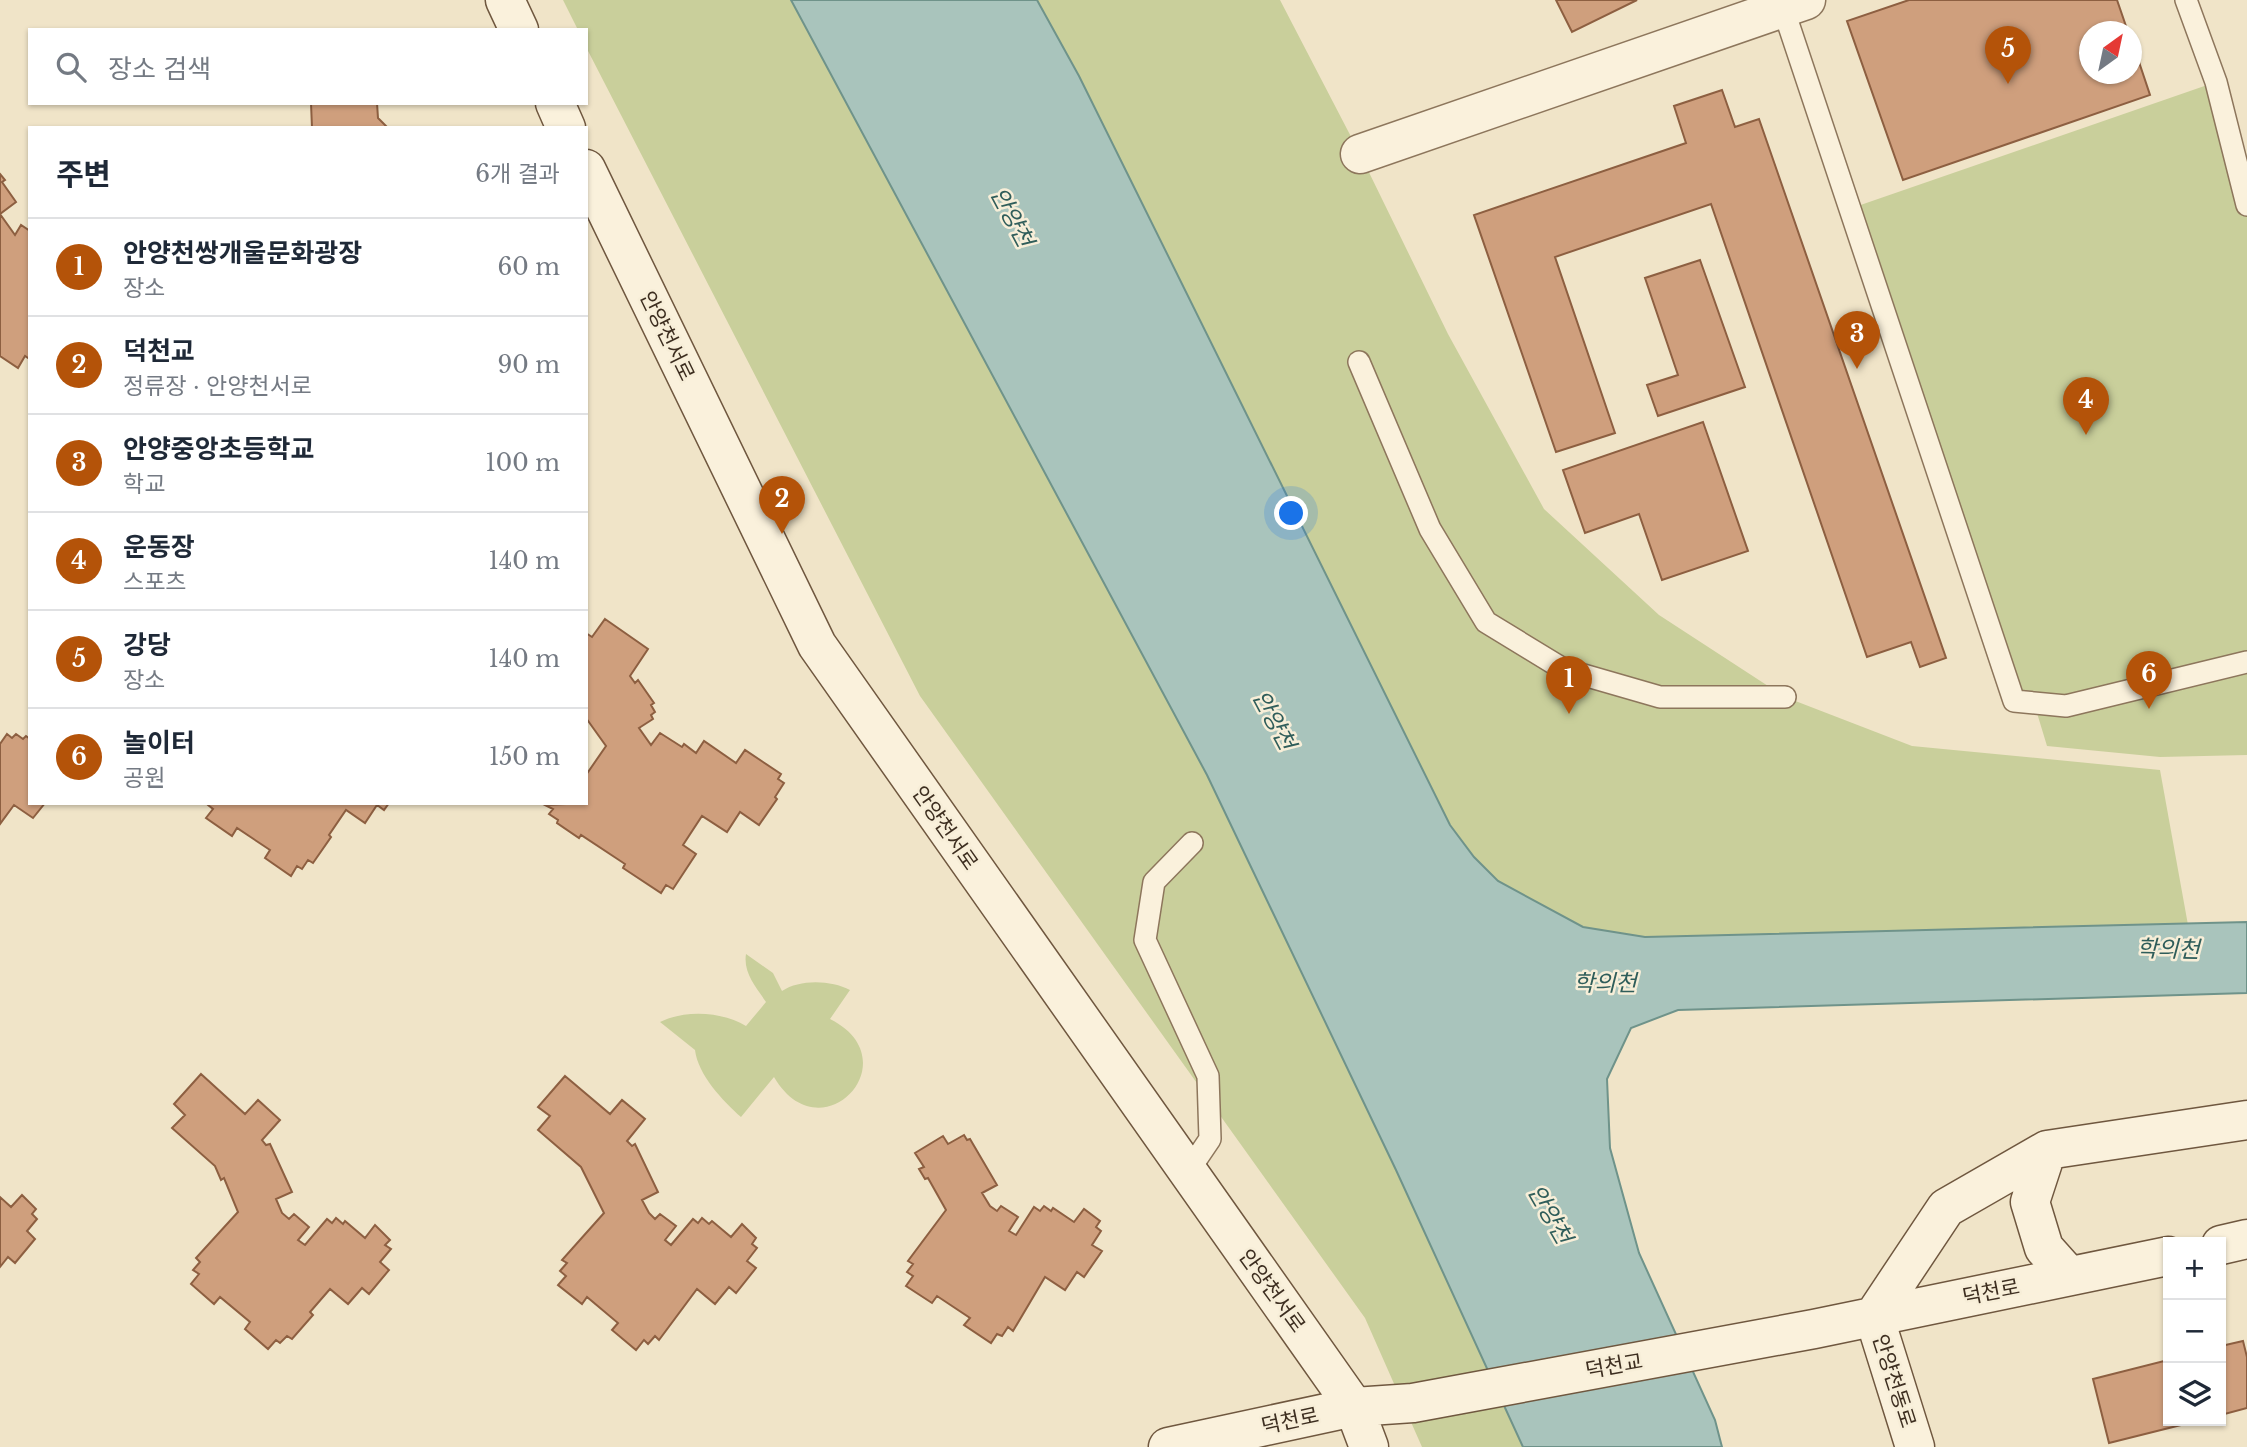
<!DOCTYPE html>
<html lang="ko">
<head>
<meta charset="utf-8">
<style>
  body { margin:0; font-family:"Libre Baskerville","Noto Sans KR",serif; background:#f6f6f7; color:#1f2937 }
  .controls { position:absolute; right:21px; bottom:21px; display:grid; overflow:hidden; border-radius:0px; box-shadow:0 2px 5px #0004 }
  .controls button { width:63px; height:63px; display:grid; place-items:center; padding:0; border:0; border-bottom:2px solid #e0e1e3; background:#fff; color:#1f2937; font:35px sans-serif }
  .compass { position:absolute; left:2079px; top:21px; width:63px; height:63px; border-radius:50%; background:#fff; box-shadow:0 2px 5px #0004; rotate:33deg }
  .you { position:absolute; left:1292px; top:514px; width:24px; height:24px; margin:-18px; border:5px solid #fff; border-radius:50%; background:#1a73e8; box-shadow:0 0 0 10px #1a73e833 }
  .badge { display:grid; place-items:center; width:46px; height:46px; border-radius:50%; background:#b45309; color:#fff; font-size:23px; font-weight:700 }
  .pin { position:absolute; translate:-50% -58px; filter:drop-shadow(0 2px 4px #0008) }
  .pin::after { content:''; position:absolute; top:37px; width:24px; height:21px; background:inherit; clip-path:polygon(0 0,100% 0,50% 100%) }
  .list { margin:0; padding:0; list-style:none }
  h2 { display:flex; justify-content:space-between; align-items:center; height:91px; margin:0; padding:0 28px; font-size:30px }
  h2 small { font-size:23px; font-weight:400; color:#747a83 }
  .list li { display:grid; grid-template-columns:46px 1fr auto; gap:21px; align-items:center; box-sizing:border-box; height:98px; padding:0 28px; border-top:2px solid #e0e1e3 }
  .list b { display:block; font-size:26px; white-space:nowrap }
  .list p { margin:0; font-size:23px; white-space:nowrap; color:#747a83 }
  .list em { font-size:23px; font-style:normal; color:#747a83 }
  .icon { flex:none; width:38px; height:38px; fill:none; stroke:currentColor; stroke-width:2; stroke-linecap:round; stroke-linejoin:round }
  .map { position:relative; flex:none; width:2247px; height:1447px; overflow:hidden }
  .search { position:absolute; background:#fff; box-shadow:0 2px 5px #0004; left:28px; top:28px; width:560px; height:77px; display:flex; align-items:center; gap:18px; box-sizing:border-box; padding:0 24px; border-radius:0px; color:#747a83; font-size:26px }
  .panel { position:absolute; background:#fff; box-shadow:0 2px 5px #0004; left:28px; top:126px; width:560px; height:679px; border-radius:0px }
  .map>svg:first-child { display:block }
  .green { fill:#c9cf9b }
  .water { fill:#a9c4bc; stroke:#6f938a; stroke-width:2 }
  .building { fill:#cf9f7d; stroke:#8d5f41; stroke-width:2 }
  .lines { fill:none; stroke-linecap:round; stroke-linejoin:round }
  .lane-casing { stroke:#8d765c; stroke-width:24 }
  .street-casing { stroke:#8d765c; stroke-width:41 }
  .secondary-casing { stroke:#6f573f; stroke-width:41 }
  .lane { stroke:#faf1dc; stroke-width:21 }
  .street { stroke:#faf1dc; stroke-width:38 }
  .secondary { stroke:#faf1dc; stroke-width:38 }
  .labels { text-anchor:middle; dominant-baseline:central; stroke-width:5; stroke-linejoin:round; paint-order:stroke }
  .street-label { font-size:21px; fill:#3d2e20; stroke:#f7eed8 }
  .water-label { font-size:23px; font-style:italic; fill:#2f5d5a; stroke:#f7eed8 }
</style>
</head>
<body>
<div class="map">
<svg width="2247" height="1447" viewBox="0 0 2247 1447">
  <rect width="100%" height="100%" fill="#f0e4c8"/>
  <path class="green" d="M563 0H791L1207 775 1396 1170 1523 1447H1422L1365 1318 920 696 586 47V30H578Z
    M1037 0H1280L1360 154 1448 334 1544 509 1659 615 1785 697 1912 746 2160 770 2188 925 1645 937 1583 927 1498 881 1474 857 1450 825 1079 76Z
    M2216 82 2247 205V755L2160 757 2047 746 2037 713 2014 701 1849 209Z
    M746 954 773 973 782 991C800 979 831 980 850 990L830 1019C912 1060 821 1157 774 1077L741 1117C723 1101 698 1075 695 1050L660 1022C686 1009 723 1012 746 1026L766 1002C756 987 743 973 746 954Z"/>
  <path class="water" d="M791 0H1037L1079 76 1450 825 1474 857 1498 881 1583 927 1645 937 2247 922V993L1678 1010 1631 1028 1607 1079 1610 1148 1639 1253 1715 1420 1722 1447H1523L1396 1170 1207 775Z"/>
  <path class="building" d="M1556 0H1637L1572 32Z
    M1909 0H2117L2128 32H2090V74H2132V41L2150 95 1903 180 1847 21Z
    M1722 90 1735 127 1759 119 1946 658 1920 667 1911 642 1867 657 1711 204 1555 257 1615 433 1556 452 1474 215 1686 143 1674 106Z
    M311 103H377L378 118 388 128H312Z
    M0 174 5 180 2 182 16 202 0 214Z
    M0 214 15 235 21 225 30 231V356L28 358 25 356 18 368 0 356Z
    M1700 260 1745 387 1658 416 1647 385 1678 375 1645 278Z
    M1703 422 1748 551 1662 580 1639 514 1585 533 1563 470Z
    M605 619 648 649 630 676 635 683 638 680 654 703 651 705 655 712 651 715 653 719 639 728 651 745 660 733 682 747 684 744 696 753 704 741 736 763 745 750 781 774 778 779 784 783 775 797 777 799 759 825 740 812 727 832 702 816 683 845 696 854 673 889 666 885 661 893 623 868 625 864 581 835 579 838 557 823 558 820 549 814 553 809 545 805 586 803V775L606 746 586 718V633L592 637Z
    M7 734 12 738 16 734 23 739 26 736 30 739V803H45L33 818 14 805 0 824V744Z
    M209 803H389L384 810 377 805 365 823 346 810 329 835 331 837 313 863 308 860 302 869 297 866 291 876 265 858 270 850 237 828 232 836 206 818 213 809 208 805Z
    M201 1074 245 1114 258 1100 280 1120 262 1140 266 1145 270 1144 292 1192 276 1199 282 1213 289 1219 294 1214 309 1227 298 1240 305 1245 327 1219 332 1223 336 1218 343 1224 345 1221 365 1238 375 1225 390 1240 385 1245 391 1249 380 1262 389 1270 369 1294 362 1288 348 1304 330 1289 310 1312 313 1315 292 1339 287 1336 280 1343 276 1340 268 1349 245 1329 250 1322 220 1297 214 1304 191 1284 199 1274 193 1270 200 1262 196 1258 238 1212 224 1178 221 1180 215 1166 172 1128 185 1115 174 1104Z
    M565 1076 610 1114 622 1100 645 1119 627 1141 632 1146 635 1144 658 1192 642 1200 649 1213 655 1219 660 1214 676 1226 665 1240 671 1245 693 1219 698 1223 702 1218 709 1224 712 1221 731 1237 742 1224 756 1238 752 1244 757 1248 747 1261 756 1268 736 1293 729 1287 715 1304 697 1289 659 1340 655 1336 648 1344 644 1340 636 1350 612 1330 618 1323 587 1297 582 1304 558 1285 566 1276 560 1271 567 1263 562 1260 604 1213 581 1167 538 1130 550 1116 538 1107Z
    M964 1135 967 1140 970 1139 997 1185 982 1193 990 1206 997 1211 1001 1206 1018 1217 1009 1231 1016 1235 1034 1207 1040 1211 1044 1206 1051 1211 1053 1208 1074 1222 1084 1209 1100 1221 1096 1227 1101 1231 1092 1245 1102 1251 1084 1277 1077 1272 1065 1290 1045 1277 1013 1331 1008 1327 1002 1336 997 1334 991 1343 964 1325 970 1318 937 1296 932 1303 906 1286 913 1276 907 1272 913 1264 908 1261 946 1210 928 1178 925 1179 919 1169 924 1167 915 1153 943 1136 948 1144Z
    M22 1195 36 1209 32 1214 37 1219 27 1231 35 1239 15 1263 8 1257 0 1267V1197L11 1207Z
    M2243 1341 2247 1357V1408L2221 1415V1346Z
    M2168 1360V1421H2197L2109 1443 2093 1379Z"/>
  <g class="lines">
    <defs>
      <path id="lane" d="M2186 0 2216 82 2247 205
        M1783 8 2014 701 2066 706 2247 662
        M1359 362 1430 529 1486 622 1563 669 1660 697H1785
        M1187 1173 1210 1139 1208 1076 1145 940 1154 882 1192 843"/>
      <path id="street" d="M1360 154 1806 0"/>
      <path id="secondary" d="M505 0 519 30
        M555 103 566 128
        M586 169 817 645 1354 1407 1369 1447
        M2047 1150 2030 1202 2044 1248 2069 1276
        M2221 1245 2247 1239
        M1168 1447 1354 1407 1413 1403 1814 1329 2168 1256
        M1915 1447 1874 1316 1946 1208 2047 1150 2247 1120"/>
    </defs>
    <use href="#lane" class="lane-casing"/>
    <use href="#street" class="street-casing"/>
    <use href="#secondary" class="secondary-casing"/>
    <use href="#lane" class="lane"/>
    <use href="#street" class="street"/>
    <use href="#secondary" class="secondary"/>
  </g>
  <g class="labels">
    <g class="street-label">
      <text transform="translate(667 336) rotate(64)">안양천서로</text>
      <text transform="translate(945 828) rotate(55)">안양천서로</text>
      <text transform="translate(1272 1291) rotate(54)">안양천서로</text>
      <text transform="translate(1991 1292) rotate(-11)">덕천로</text>
      <text transform="translate(1614 1366) rotate(-10)">덕천교</text>
      <text transform="translate(1894 1381) rotate(72)">안양천동로</text>
      <text transform="translate(1290 1421) rotate(-12)">덕천로</text>
    </g>
    <g class="water-label">
      <text transform="translate(1012 217) rotate(62)">안양천</text>
      <text transform="translate(1274 720) rotate(62)">안양천</text>
      <text transform="translate(2168 949) rotate(1)">학의천</text>
      <text x="1605" y="983">학의천</text>
      <text transform="translate(1550 1214) rotate(60)">안양천</text>
    </g>
  </g>
</svg>
<div class="controls">
<button>+</button>
<button>−</button>
<button><svg class="icon" aria-label="layers" viewBox="0 0 24 24"><path d="M12 4l9 5-9 5-9-5zM3 14l9 5 9-5"/></svg></button>
</div>
<svg class="compass" viewBox="-18 -18 36 36"><path d="M0-13l5 13h-10z" fill="#e53935"/><path d="M0 13l5-13h-10z" fill="#747a83"/></svg>
<div class="you"></div>
<div class="pin badge" style="left:1569px;top:714px">1</div>
<div class="pin badge" style="left:782px;top:534px">2</div>
<div class="pin badge" style="left:1857px;top:369px">3</div>
<div class="pin badge" style="left:2086px;top:435px">4</div>
<div class="pin badge" style="left:2008px;top:84px">5</div>
<div class="pin badge" style="left:2149px;top:709px">6</div>
<div class="search"><svg class="icon" aria-label="search" viewBox="0 0 24 24"><circle cx="10" cy="10" r="6"/><path d="M15 15l6 6"/></svg>장소 검색</div>
<section class="panel">
<h2>주변<small>6개 결과</small></h2>
<ul class="list">
<li><span class="badge">1</span><div><b>안양천쌍개울문화광장</b><p>장소</p></div><em>60 m</em></li>
<li><span class="badge">2</span><div><b>덕천교</b><p>정류장 · 안양천서로</p></div><em>90 m</em></li>
<li><span class="badge">3</span><div><b>안양중앙초등학교</b><p>학교</p></div><em>100 m</em></li>
<li><span class="badge">4</span><div><b>운동장</b><p>스포츠</p></div><em>140 m</em></li>
<li><span class="badge">5</span><div><b>강당</b><p>장소</p></div><em>140 m</em></li>
<li><span class="badge">6</span><div><b>놀이터</b><p>공원</p></div><em>150 m</em></li>
</ul>
</section>
</div>
</body>
</html>
